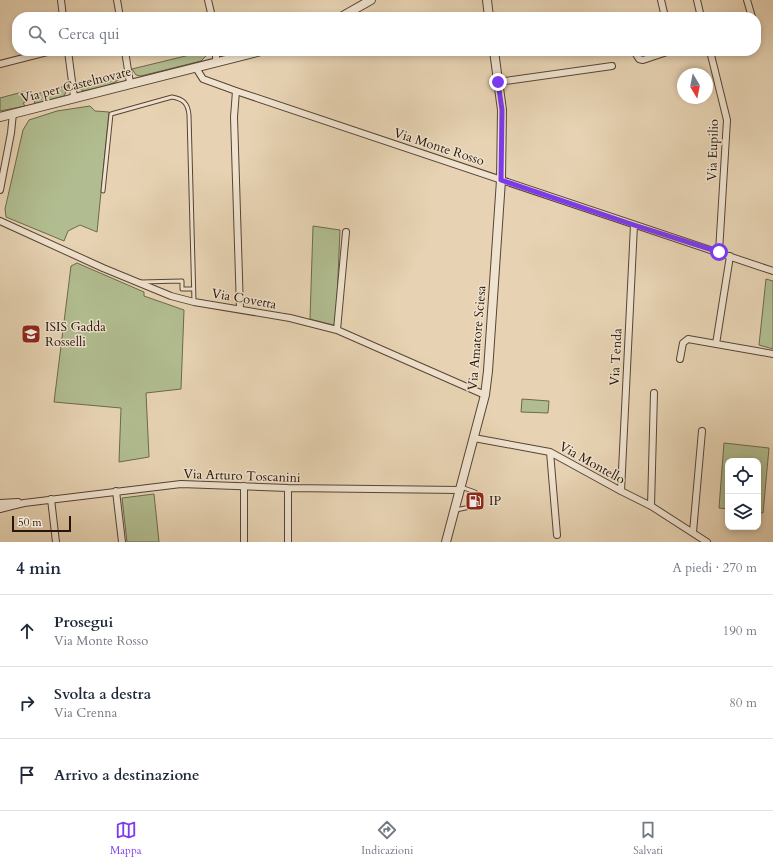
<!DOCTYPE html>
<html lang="it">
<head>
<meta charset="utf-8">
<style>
  body { margin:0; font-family:Cardo,serif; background:#f6f6f7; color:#1f2937 }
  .controls { position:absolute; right:12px; bottom:12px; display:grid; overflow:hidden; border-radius:8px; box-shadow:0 2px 6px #0003 }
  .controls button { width:36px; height:36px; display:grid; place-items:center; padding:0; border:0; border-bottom:1px solid #e0e1e3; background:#fff; color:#1f2937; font:20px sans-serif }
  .compass { position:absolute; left:677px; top:68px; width:36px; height:36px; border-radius:50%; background:#fff; box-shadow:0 2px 6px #0003; rotate:170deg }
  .scale { position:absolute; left:12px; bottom:10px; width:59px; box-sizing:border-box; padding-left:4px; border:2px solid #271509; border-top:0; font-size:11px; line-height:14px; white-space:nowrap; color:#271509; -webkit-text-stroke:3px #efe2ce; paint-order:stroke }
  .stop { position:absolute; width:12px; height:12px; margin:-9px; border:3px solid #7c3aed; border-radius:50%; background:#fff }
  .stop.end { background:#7c3aed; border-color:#fff; box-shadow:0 1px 4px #0008 }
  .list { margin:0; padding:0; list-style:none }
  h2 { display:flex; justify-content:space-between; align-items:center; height:52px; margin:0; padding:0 16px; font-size:17px }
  h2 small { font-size:13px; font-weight:400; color:#747a83 }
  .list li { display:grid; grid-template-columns:26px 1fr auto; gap:12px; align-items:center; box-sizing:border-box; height:72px; padding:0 16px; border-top:1px solid #e0e1e3 }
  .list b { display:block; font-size:15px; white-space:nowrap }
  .list p { margin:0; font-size:13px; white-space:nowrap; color:#747a83 }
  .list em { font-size:13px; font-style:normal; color:#747a83 }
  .icon { flex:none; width:22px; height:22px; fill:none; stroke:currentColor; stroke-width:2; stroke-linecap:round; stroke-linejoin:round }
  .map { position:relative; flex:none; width:773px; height:542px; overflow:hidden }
  .search { position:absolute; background:#fff; box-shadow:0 2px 6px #0003; left:12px; right:12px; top:12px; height:44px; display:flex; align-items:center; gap:10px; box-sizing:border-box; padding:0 14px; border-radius:16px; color:#747a83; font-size:15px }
  .sheet { height:268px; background:#fff }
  nav { display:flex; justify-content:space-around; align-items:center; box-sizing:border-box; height:56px; border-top:1px solid #e0e1e3; background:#fff; font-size:11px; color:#747a83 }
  nav a { display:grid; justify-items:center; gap:2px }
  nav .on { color:#7c3aed }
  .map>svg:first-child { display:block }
  .green { fill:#b1bd90; stroke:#6c694c }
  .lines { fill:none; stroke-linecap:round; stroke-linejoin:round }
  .service-casing { stroke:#574434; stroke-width:5 }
  .minor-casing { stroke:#574434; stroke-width:8 }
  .tertiary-casing { stroke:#574434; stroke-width:10 }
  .service { stroke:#efe2ce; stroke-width:3 }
  .minor { stroke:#efe2ce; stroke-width:6 }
  .tertiary { stroke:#efe2ce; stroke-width:8 }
  .route { stroke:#7c3aed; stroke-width:5 }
  .labels { text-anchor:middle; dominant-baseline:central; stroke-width:3; stroke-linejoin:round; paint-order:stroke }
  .street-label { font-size:13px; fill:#271509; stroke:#efe2ce }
  .poi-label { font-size:13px; fill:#271509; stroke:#efe2ce; text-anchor:start }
</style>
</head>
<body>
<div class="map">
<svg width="773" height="542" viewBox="0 0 773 542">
  <rect width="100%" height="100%" fill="#e7d3b3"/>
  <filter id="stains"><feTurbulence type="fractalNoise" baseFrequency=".005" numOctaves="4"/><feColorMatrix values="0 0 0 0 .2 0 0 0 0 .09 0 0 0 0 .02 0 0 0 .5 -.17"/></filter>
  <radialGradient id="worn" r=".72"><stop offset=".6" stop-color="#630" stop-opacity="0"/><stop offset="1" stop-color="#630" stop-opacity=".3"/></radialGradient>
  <path class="green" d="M206 51H209L206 56 201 61 141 76 136 75 132 69Z
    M124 72C122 85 95 88 83 91L80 89 78 82Z
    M69 85 64 96 35 104 33 95Z
    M26 91 28 101 23 103 25 106 0 111V98Z
    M90 106 95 111 109 112 97 232 80 225 68 231 64 241 6 217 5 209 23 130 29 120 57 111Z
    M313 226 340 230 336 323 333 325 310 319Z
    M77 263 144 292V296L184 310 181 389 146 393 149 457 119 462 121 408 54 402 71 266Z
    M766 279 773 281V349L759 345Z
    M522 399 549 401 548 413 521 412Z
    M724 443 769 448 763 513 758 512V461H728V509L719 508Z
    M154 494 159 542H127L122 498Z"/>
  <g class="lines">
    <defs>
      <path id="service" d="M103 191 111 114 172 97C183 99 188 103 189 115L194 302
        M141 282 182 281V289H193
        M461 487 475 492 473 495
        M456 510 470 507 471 503"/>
      <path id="minor" d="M61 0 63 17
        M117 0 120 17
        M208 0 212 17
        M661 0 665 17
        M697 0 701 17
        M747 0 752 17
        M68 51 74 97
        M125 51 130 83
        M634 51 639 59 643 60 670 51
        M710 51 727 120 719 252
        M216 62V51
        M0 64 51 51
        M196 68 203 79 236 91 773 271
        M498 82 612 66
        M236 91 234 117 240 309
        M0 190 11 133 13 113
        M0 221 103 268 171 296 194 302 290 318 337 330 485 395
        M337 330 346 232
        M716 344 730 256
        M680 359 683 343 688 339 773 354
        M474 438 550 452 621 491 651 506 707 542
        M550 452 557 535
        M244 486V542
        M116 491 122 542
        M621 491 634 225
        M51 499 56 542
        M0 503 18 502
        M651 506 654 393
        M0 509 24 503 181 484 288 488 460 490
        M693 532 702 431
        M288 542V488"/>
      <path id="tertiary" d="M487 0 489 17
        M341 17 371 0
        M0 117 261 51
        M446 542 485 395 488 371 501 180 502 110 494 51"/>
    </defs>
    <use href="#service" class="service-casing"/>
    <use href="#minor" class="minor-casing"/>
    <use href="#tertiary" class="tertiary-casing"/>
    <use href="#service" class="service"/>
    <use href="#minor" class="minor"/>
    <use href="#tertiary" class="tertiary"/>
  </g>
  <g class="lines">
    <path class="route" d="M498 82 502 110 501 180 634 225 719 252"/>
  </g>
  <defs>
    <symbol id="school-square" viewBox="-11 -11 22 22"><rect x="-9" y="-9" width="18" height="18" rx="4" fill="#8f2418" stroke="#efe2ce"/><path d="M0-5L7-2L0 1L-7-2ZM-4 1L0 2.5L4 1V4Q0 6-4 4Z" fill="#fff"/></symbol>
    <symbol id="fuel-square" viewBox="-11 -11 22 22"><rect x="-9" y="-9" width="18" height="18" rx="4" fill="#8f2418" stroke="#efe2ce"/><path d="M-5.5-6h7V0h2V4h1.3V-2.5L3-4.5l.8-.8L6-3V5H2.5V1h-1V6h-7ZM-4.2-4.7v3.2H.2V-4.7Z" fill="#fff"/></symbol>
  </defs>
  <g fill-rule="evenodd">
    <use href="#school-square" x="20" y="323" width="22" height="22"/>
    <use href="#fuel-square" x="464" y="490" width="22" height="22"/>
  </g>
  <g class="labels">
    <g class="street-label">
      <text transform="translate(76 85) rotate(-14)">Via per Castelnovate</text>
      <text transform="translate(439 147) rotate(18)">Via Monte Rosso</text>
      <text transform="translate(713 150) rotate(-88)">Via Eupilio</text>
      <text transform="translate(244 299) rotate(10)">Via Covetta</text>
      <text transform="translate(477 338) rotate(-85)">Via Amatore Sciesa</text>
      <text transform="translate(616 357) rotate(-87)">Via Tenda</text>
      <text transform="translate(592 463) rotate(29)">Via Montello</text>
      <text transform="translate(242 476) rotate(2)">Via Arturo Toscanini</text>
    </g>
    <g class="poi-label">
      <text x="45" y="327">ISIS Gadda<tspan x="45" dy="15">Rosselli</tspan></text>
      <text x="489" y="501">IP</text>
    </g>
  </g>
  <rect width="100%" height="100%" filter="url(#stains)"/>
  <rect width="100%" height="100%" fill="url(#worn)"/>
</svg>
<div class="controls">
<button><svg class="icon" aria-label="locate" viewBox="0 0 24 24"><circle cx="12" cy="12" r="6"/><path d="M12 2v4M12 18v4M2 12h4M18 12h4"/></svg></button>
<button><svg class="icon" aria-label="layers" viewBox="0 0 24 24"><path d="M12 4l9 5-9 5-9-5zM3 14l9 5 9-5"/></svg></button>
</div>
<svg class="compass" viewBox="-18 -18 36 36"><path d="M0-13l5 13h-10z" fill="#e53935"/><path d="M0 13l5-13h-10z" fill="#747a83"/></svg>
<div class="scale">50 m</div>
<div class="stop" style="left:719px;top:252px"></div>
<div class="stop end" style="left:498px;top:82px"></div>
<div class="search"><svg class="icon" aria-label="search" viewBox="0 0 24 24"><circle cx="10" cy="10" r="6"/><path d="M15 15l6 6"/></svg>Cerca qui</div>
</div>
<section class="sheet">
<h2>4 min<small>A piedi · 270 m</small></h2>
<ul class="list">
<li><svg class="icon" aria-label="ahead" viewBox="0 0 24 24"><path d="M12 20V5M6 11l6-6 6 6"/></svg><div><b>Prosegui</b><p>Via Monte Rosso</p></div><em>190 m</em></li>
<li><svg class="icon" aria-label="right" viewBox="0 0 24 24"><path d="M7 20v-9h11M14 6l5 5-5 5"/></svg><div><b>Svolta a destra</b><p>Via Crenna</p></div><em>80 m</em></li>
<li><svg class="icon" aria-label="arrive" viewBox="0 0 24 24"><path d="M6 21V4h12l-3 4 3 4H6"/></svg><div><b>Arrivo a destinazione</b></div></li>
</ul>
</section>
<nav>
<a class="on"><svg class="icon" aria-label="map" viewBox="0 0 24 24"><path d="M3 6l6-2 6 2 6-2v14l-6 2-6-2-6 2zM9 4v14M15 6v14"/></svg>Mappa</a>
<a><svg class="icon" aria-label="directions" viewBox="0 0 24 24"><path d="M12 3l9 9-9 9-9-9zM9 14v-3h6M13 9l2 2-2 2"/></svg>Indicazioni</a>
<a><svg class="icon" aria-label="saved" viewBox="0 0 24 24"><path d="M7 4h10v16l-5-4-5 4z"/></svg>Salvati</a>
</nav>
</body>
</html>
